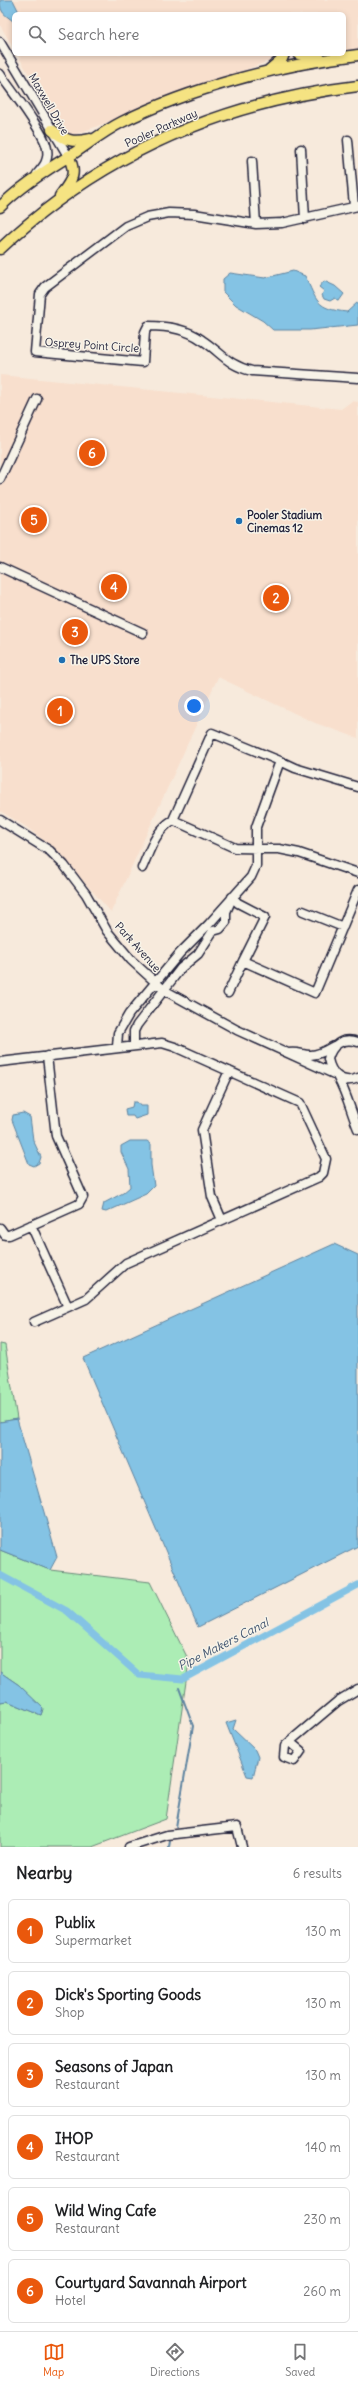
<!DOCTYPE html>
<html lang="en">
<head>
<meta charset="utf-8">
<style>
  body { margin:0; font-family:Delius,sans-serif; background:#f6f6f6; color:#202124 }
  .you { position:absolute; left:194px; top:706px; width:14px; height:14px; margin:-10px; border:3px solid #fff; border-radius:50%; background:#1a73e8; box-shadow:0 0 0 6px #1a73e833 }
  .badge { display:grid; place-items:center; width:26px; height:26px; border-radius:50%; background:#ea580c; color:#fff; font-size:13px; font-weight:700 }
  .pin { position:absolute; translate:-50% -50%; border:2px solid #fff; box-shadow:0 1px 4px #0006 }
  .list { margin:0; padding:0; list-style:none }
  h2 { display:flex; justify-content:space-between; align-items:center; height:52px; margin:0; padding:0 16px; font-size:17px }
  h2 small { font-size:13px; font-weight:400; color:#757577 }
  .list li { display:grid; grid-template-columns:26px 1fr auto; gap:12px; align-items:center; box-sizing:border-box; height:64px; margin:0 8px 8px; padding:0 8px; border:1px solid #e0e0e0; border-radius:6px }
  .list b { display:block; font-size:15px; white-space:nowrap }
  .list p { margin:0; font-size:13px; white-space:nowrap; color:#757577 }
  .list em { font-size:13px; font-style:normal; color:#757577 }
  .icon { flex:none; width:22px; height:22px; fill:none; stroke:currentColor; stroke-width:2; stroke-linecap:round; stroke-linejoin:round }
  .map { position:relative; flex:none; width:358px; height:1847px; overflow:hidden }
  .search { position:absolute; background:#fff; box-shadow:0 2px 6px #0003; left:12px; right:12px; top:12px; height:44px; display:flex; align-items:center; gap:10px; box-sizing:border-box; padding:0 14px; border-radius:6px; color:#757577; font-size:15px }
  .sheet { height:484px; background:#fff }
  nav { display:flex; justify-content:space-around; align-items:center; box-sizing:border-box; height:56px; border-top:1px solid #e0e0e0; background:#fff; font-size:11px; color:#757577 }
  nav a { display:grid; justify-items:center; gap:2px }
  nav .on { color:#ea580c }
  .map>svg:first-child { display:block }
  .built { fill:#f8dfcd }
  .green { fill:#acedb5; stroke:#678878 }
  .water { fill:#84c3e4; stroke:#5d83a0 }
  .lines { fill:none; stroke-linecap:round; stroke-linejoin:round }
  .stream { stroke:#5d83a0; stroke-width:2 }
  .canal { stroke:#84c3e4; stroke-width:7 }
  .minor-casing { stroke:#22223b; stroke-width:11 }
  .major-casing { stroke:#22223b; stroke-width:13 }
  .minor { stroke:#f7f3e8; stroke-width:8 }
  .major { stroke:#f5e382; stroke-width:10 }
  .poi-dot { fill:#1f6fb2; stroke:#f7f3e8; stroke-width:1.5 }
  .labels { text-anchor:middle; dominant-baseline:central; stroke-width:3; stroke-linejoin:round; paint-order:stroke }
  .street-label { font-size:11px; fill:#22223b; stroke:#f7f3e8 }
  .poi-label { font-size:11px; font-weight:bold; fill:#22223b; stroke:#f7f3e8; text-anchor:start }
  .water-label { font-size:12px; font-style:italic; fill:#3f526e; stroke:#f7f3e8 }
</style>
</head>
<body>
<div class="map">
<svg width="358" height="1847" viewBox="0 0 358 1847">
  <rect width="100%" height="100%" fill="#f7eadc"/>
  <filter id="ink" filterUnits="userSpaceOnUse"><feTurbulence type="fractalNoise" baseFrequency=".025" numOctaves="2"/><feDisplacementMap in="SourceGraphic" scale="8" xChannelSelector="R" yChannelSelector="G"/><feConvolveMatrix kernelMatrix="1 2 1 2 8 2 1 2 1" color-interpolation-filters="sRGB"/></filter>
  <g filter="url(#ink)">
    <path class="built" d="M0 0H358V50L344 52V14H14V49L0 25Z
      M17 54H326L266 62 66 138Z
      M0 375 341 409 352 401 358 402V738L315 723 218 677 111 912 54 848 25 826 0 811Z"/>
    <path class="green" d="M0 1344 5 1345 17 1419 0 1422Z
      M0 1550 50 1570 150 1582 189 1661 166 1819 92 1847H0V1702L7 1701 41 1715 43 1709 19 1685 0 1672Z"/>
    <path class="water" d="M0 0H13L20 14H14V22C5 14 0 14 0 0Z
      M293 271 305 276C317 301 316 309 347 312L358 302V325L310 330H273L263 321 236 305 223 292V279L230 273 265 278Z
      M324 281 335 286 344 294 339 301 335 298 330 301 324 299 322 295 324 291 319 287Z
      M133 1102H137L140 1106H147V1115L135 1119 133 1116H126L125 1109 132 1107Z
      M23 1113 30 1117 33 1140 41 1157 39 1163 34 1166 29 1164 12 1120 13 1115Z
      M130 1141H147L151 1144V1165L154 1186 146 1194 106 1212 102 1211 104 1203 123 1193 130 1187 129 1169 121 1152V1146Z
      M334 1244 358 1255V1546L198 1627 83 1358Z
      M17 1419 57 1557 50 1570 0 1550V1422Z
      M0 1672 19 1685 43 1708 41 1715 7 1701 0 1702Z
      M236 1720 233 1729 255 1750 258 1757 253 1777 247 1776 226 1723Z"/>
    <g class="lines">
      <path class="stream" d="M176 1827 193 1726 179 1688
        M169 1847 170 1841"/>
      <path class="canal" d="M0 1575 67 1611 139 1675 183 1679 358 1585"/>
      <defs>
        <path id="minor" d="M0 42 68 156
          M0 74C10 89 46 134 47 149 49 160 44 166 37 174
          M348 140 354 206
          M301 149 305 219
          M252 161 256 224
          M358 206 282 223 256 224 194 214 169 213 147 217 126 226 45 287 40 294 35 352 143 362 145 332 148 326C166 326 187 329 202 340 222 353 227 365 252 371L358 378
          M0 479 37 399
          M0 567 143 633
          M280 761 295 768 358 787
          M0 820 50 851 64 865 86 894 107 931 131 960 164 990 237 1030 334 1074
          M142 868C150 850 155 831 173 820
          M232 897 238 903 265 917 243 961 315 993 358 890
          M303 911 343 927
          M228 993 243 961
          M358 1042C343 1037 332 1044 328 1059 331 1074 342 1085 358 1078
          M134 1046V1031L137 1025 181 968 198 954 213 931 220 929 226 922V912L230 903
          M117 1047 118 1033 129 1014 180 953 209 924 251 877 256 866V827L280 761 212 733 173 820 235 848 279 849 299 853 358 873
          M289 1053C297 1052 301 1054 309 1055 317 1056 327 1050 334 1046
          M0 1062 162 1043 175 1047 300 1103 326 1159 323 1173 319 1177 126 1263 86 1299 68 1307
          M338 1078C347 1094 351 1112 358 1129
          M222 1220 212 1197 202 1130 229 1071
          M31 1225 68 1307 34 1322
          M0 1228 5 1235H9L79 1204 83 1197 56 1136 47 1056
          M290 1742 301 1751 294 1761 284 1757 285 1746 294 1738 338 1701 358 1689
          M129 1847 167 1835 237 1827 242 1847"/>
        <path id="major" d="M298 54H318
          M268 71 282 59 284 54
          M52 130C66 141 73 143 90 139
          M60 196C71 181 78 174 68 156
          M0 207C21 186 46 170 71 155 88 144 104 131 122 122 190 88 283 64 358 55
          M0 249C100 155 222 102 358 86"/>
      </defs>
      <use href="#minor" class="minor-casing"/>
      <use href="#major" class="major-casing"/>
      <use href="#minor" class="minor"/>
      <use href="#major" class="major"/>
    </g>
  </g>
  <g class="poi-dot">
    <circle cx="239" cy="521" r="4"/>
    <circle cx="62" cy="660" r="4"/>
  </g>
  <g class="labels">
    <g class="street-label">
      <text transform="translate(49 104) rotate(60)">Maxwell Drive</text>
      <text transform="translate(161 128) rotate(-24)">Pooler Parkway</text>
      <text transform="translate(92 345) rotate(4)">Osprey Point Circle</text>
      <text transform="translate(138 947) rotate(48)">Park Avenue</text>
    </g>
    <g class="poi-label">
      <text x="247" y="515">Pooler Stadium<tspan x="247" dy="13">Cinemas 12</tspan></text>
      <text x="70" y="660">The UPS Store</text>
    </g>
    <g class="water-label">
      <text transform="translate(223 1644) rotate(-27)">Pipe Makers Canal</text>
    </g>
  </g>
</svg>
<div class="you"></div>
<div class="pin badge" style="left:60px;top:711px">1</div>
<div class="pin badge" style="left:276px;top:598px">2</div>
<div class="pin badge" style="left:75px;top:632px">3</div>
<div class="pin badge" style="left:114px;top:587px">4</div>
<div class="pin badge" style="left:34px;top:520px">5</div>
<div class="pin badge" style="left:92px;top:453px">6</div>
<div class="search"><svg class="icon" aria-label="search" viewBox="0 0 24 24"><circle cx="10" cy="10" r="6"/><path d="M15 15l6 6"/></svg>Search here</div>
</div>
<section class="sheet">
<h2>Nearby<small>6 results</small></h2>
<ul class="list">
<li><span class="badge">1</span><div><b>Publix</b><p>Supermarket</p></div><em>130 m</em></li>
<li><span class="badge">2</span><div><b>Dick's Sporting Goods</b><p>Shop</p></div><em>130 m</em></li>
<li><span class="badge">3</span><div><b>Seasons of Japan</b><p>Restaurant</p></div><em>130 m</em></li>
<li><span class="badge">4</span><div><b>IHOP</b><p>Restaurant</p></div><em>140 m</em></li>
<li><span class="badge">5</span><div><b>Wild Wing Cafe</b><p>Restaurant</p></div><em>230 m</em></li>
<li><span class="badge">6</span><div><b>Courtyard Savannah Airport</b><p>Hotel</p></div><em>260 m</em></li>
</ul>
</section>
<nav>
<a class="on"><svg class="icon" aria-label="map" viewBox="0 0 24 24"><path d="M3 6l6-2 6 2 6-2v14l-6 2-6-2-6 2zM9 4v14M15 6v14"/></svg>Map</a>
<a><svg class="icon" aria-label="directions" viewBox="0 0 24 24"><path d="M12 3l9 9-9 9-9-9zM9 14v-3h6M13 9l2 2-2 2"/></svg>Directions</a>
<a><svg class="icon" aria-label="saved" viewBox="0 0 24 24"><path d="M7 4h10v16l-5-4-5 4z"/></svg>Saved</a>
</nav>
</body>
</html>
